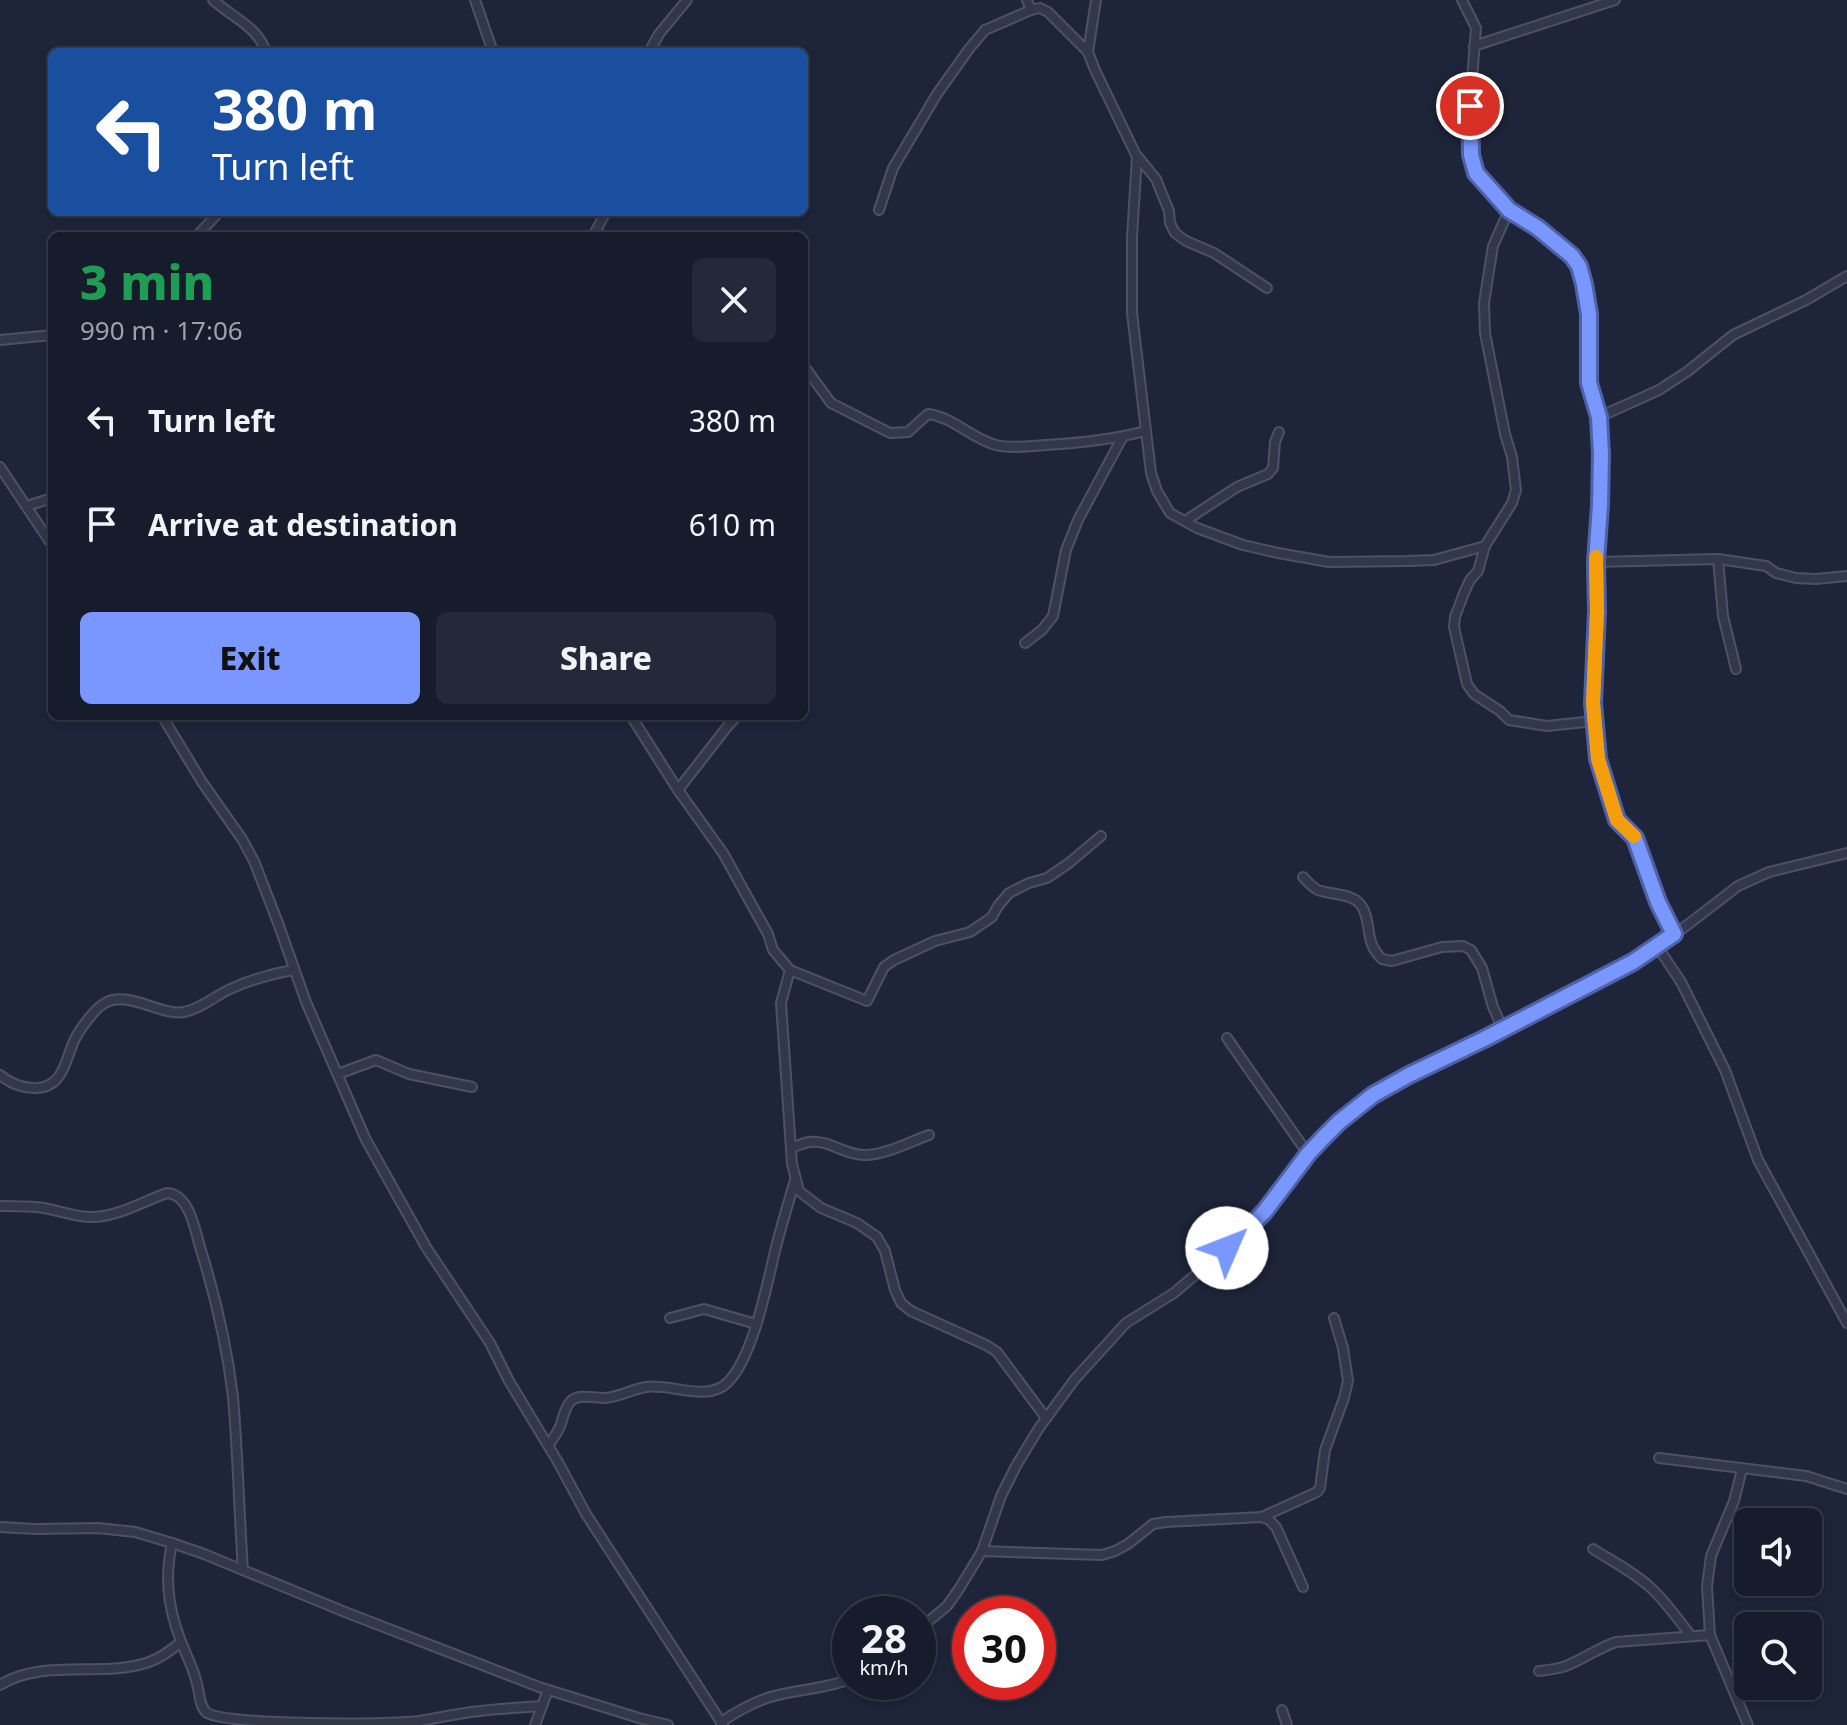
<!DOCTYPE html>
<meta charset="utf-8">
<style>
:root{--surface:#161c2c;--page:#232938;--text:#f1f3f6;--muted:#9ea1a9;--line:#353a48;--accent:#7997ff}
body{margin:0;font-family:"Noto Sans",sans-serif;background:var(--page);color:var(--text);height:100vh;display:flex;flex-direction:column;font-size:30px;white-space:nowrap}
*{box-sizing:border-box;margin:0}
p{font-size:26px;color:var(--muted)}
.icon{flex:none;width:44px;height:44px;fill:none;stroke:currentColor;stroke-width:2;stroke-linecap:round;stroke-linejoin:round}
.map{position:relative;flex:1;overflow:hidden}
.sheet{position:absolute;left:48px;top:232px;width:760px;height:488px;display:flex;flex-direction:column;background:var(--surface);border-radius:12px;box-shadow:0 4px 12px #0003,0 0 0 2px var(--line)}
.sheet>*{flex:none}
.banner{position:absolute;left:48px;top:48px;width:760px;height:168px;border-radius:12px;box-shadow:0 4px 12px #0003,0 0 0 2px var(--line);background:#1a4fa0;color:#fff;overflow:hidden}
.tools{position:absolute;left:1734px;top:1508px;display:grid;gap:16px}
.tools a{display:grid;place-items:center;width:88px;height:88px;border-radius:12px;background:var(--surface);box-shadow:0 4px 12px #0003,0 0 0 2px var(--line);font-size:40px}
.speed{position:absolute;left:832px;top:1596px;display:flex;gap:16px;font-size:40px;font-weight:700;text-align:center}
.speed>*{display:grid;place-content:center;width:104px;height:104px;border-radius:50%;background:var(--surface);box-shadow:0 4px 12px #0003,0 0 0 2px var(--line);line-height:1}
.speed small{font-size:20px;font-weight:400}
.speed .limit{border:12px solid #d22;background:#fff;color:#111}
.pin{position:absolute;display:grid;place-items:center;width:68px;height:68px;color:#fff;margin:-34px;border:4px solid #fff;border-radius:50%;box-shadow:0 2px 8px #0007}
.me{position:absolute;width:88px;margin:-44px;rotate:46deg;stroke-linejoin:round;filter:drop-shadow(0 0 6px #0008)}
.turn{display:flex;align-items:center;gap:28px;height:168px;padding:0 32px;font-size:36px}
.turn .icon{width:104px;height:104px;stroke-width:2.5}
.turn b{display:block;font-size:56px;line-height:68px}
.round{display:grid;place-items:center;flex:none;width:84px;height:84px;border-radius:12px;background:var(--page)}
.head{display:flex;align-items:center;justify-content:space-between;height:136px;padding:0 32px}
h1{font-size:48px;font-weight:800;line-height:60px;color:#1e9e55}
.cta{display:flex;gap:16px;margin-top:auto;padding:16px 32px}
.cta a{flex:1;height:92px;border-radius:12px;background:var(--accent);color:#111;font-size:32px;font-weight:800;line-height:92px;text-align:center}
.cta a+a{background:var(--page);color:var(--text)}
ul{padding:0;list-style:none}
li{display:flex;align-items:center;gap:24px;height:104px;padding:0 32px}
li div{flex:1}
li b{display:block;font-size:30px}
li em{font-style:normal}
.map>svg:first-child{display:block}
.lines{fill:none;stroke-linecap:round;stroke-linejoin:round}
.street-casing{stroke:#4c5265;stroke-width:12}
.street{stroke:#32384a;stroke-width:8}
.route-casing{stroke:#4f62a6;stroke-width:20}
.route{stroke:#7997ff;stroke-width:14}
.slow{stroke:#f59e0b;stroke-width:14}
</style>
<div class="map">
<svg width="1847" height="1725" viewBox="0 0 1847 1725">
<rect width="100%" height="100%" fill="#1e253a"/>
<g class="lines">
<g class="street-casing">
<g id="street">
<path d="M 213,0 C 232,17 258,27 266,52"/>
<path d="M 475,0 L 493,52"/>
<path d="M 1027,0 L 1031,10 L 1040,8 L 1048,12 L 1088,52 L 1095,70 L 1137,157 L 1132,237 L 1132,313 L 1151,473 L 1157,491 L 1170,513 L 1197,528 L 1243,545 L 1278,553 L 1329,562 L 1408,561 L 1434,560 L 1485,546"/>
<path d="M 1462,0 L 1476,28 L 1470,106 L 1471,155 L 1476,173 L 1509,210 L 1538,228 L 1572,256 L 1579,266 L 1584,284 L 1589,314 L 1589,383 L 1599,417 L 1601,454 L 1596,562 L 1597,611 L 1593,703 L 1598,759 L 1617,820 L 1635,838 L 1658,902 L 1674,934"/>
<path d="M 1474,46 L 1615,0"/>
<path d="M 649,52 L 659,34 L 687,0"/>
<path d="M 1088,52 L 1096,0"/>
<path d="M 1138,157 L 1156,179 L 1169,211 L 1170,223 L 1175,233 L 1186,241 L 1214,253 L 1267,288"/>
<path d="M 879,210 L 893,168 L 937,94 L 969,49 L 985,30 L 1031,10"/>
<path d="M 1509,210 L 1493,246 L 1484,303 L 1485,333 L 1505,434 L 1512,457 L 1516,490 L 1512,503 L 1485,546 L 1478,571 L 1470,580 L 1464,593 L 1455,617 L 1454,627 L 1467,684 L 1474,694 L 1500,711 L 1509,720 L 1547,726 L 1594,721"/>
<path d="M 197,236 L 219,212"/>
<path d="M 593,236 L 606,212"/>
<path d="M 0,340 L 52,335"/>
<path d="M 804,366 L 831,403 L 890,433 L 908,432 L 928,414 C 953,417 972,439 996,445 C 1012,449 1030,446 1046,445 C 1080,443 1112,440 1145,431"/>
<path d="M 1599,417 L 1659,390 L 1688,371 L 1733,335 L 1806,300 L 1847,276"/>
<path d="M 0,467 L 52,545"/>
<path d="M 27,506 L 52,498"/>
<path d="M 1185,521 L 1237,487 L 1268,474 L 1273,468 L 1275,442 L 1279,432"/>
<path d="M 1718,559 L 1723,616 L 1736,669"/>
<path d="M 1596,562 L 1718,559 L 1766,566 L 1776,573 L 1796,578 L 1816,579 L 1847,576"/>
<path d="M 1025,643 L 1042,630 L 1053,616 L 1066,550 L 1078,520 L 1122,438"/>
<path d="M 162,716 L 202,782 L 242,839 L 254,861 L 278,923 L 306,1002 L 366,1140 L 379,1163 L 426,1247 L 490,1343 L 509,1381 L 558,1462 L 586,1514 L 723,1725"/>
<path d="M 631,716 L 678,790 L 723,853 L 768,934 L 773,950 L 790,970 L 781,1003 L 792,1164 L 799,1191 L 821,1208 L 857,1223 L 877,1237 L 885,1251 L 895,1290 L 901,1303 L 911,1311 L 986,1345 L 997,1352 L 1046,1418"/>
<path d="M 678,790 L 727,727 L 737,716"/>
<path d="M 1303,877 C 1308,882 1312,887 1318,890 C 1331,895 1352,893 1361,905 C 1373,923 1363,941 1382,959 L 1392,961 L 1442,947 L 1463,946 L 1471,950 L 1482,968 L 1493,1007 L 1503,1029"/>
<path d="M 1657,946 L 1681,982 L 1725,1070 L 1758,1160 L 1847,1323"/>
<path d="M 790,970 L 867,1001 L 884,967 L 894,960 L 935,941 L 970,932 L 992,917 L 998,906 L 1009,893 L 1029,883 L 1047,878 L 1069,863 L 1101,836"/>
<path d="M 1227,1038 L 1308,1154"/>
<path d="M 338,1074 L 376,1060 L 409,1074 L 472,1087"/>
<path d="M 0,1075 C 10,1083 21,1088 34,1088 C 63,1089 65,1061 74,1041 C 79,1030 95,1008 105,1003 C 129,990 160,1016 184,1012 C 200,1009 214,997 228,990 C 249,980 271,974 293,970"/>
<path d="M 791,1148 C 797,1146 803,1143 809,1142 C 828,1139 844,1155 864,1155 C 886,1155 909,1142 929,1135"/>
<path d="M 0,1206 C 15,1206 30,1206 44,1208 C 61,1211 78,1218 94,1217 C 119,1216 144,1201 167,1193 C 189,1194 195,1229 200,1247 C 215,1295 227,1346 233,1397 C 238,1454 239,1512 243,1570"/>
<path d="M 670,1318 L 704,1309 L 756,1324"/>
<path d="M 549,1445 C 553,1438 558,1432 561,1424 C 563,1417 565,1408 570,1402 C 578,1393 594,1398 605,1398 C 620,1397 632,1389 646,1387 C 671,1383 708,1403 728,1382 C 753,1357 767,1285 775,1251 C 781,1227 788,1204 795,1180"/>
<path d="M 1659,1458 L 1806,1476 L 1847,1489"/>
<path d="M 1742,1469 L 1734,1501 L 1711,1556 L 1707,1586 L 1710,1635 L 1748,1725"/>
<path d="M 1262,1517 L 1317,1492 L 1320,1488 L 1325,1450 L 1344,1398 L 1348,1381 L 1343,1348 L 1334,1318"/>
<path d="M 0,1527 L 35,1529 L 98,1528 L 135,1532 L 172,1543 L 204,1554 L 345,1612 L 539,1687 L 639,1718 L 668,1725"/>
<path d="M 172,1543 C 163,1584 170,1618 187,1656 C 191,1665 195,1675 197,1684 C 200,1694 199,1706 207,1713 C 229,1725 385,1725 419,1721 C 439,1718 459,1713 480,1711 C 500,1708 520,1708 541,1706"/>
<path d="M 1593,1549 C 1612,1561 1634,1572 1651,1588 C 1666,1602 1679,1620 1691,1636"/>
<path d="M 982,1551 L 1102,1555 L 1115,1551 L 1128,1544 L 1153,1524 L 1166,1522 L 1262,1517 L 1269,1520 L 1276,1527 L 1303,1587"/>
<path d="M 918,1630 L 947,1606 L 959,1589 L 982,1551 L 1001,1496 L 1016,1466 L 1039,1428 L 1075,1379 L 1126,1323 L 1174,1293 L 1240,1237 L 1265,1211 L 1308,1154 L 1339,1122 L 1373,1095 L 1409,1075 L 1503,1029 L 1633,962 L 1686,926 L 1738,886 L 1769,872 L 1847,853"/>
<path d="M 1539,1671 C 1548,1670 1558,1669 1566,1666 C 1584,1659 1598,1648 1616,1642 L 1710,1635"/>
<path d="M 0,1685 C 43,1658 103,1678 149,1662 C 161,1658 171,1650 181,1642"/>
<path d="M 1282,1710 L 1287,1725"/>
<path d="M 721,1722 C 736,1712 750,1704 767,1698 C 794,1689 823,1690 850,1679"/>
<path d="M 535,1725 L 548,1690"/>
</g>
</g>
<use href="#street" class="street"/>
</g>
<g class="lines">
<g class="route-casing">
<path id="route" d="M 1227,1248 L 1240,1237 L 1265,1211 L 1308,1154 L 1323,1138 L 1339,1122 L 1373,1095 L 1409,1075 L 1484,1039 L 1633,962 L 1674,934 L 1658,902 L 1635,838 L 1617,820 L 1598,759 L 1593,703 L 1597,611 L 1596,562 L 1600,505 L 1601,454 L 1599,417 L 1589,383 L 1589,314 L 1584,284 L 1579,266 L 1572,256 L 1538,228 L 1509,210 L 1476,173 L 1471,155 L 1470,106"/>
</g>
<use href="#route" class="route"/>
<path class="slow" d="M 1596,557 L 1597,611 L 1593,703 L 1598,759 L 1617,820 L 1634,836"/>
</g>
</svg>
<div class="tools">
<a><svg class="icon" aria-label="sound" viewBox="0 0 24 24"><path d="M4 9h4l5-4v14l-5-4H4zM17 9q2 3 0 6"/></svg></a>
<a><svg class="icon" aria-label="search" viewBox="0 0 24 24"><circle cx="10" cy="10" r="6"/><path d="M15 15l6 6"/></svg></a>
</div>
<div class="speed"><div>28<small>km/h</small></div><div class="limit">30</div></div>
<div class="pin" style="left:1470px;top:106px;background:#d93025"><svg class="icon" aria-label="arrive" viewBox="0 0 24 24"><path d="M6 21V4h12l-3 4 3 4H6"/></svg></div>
<svg class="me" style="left:1227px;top:1248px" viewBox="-20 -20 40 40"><circle r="19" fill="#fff"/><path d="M0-13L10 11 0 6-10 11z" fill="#7997ff"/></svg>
<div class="banner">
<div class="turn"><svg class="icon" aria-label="left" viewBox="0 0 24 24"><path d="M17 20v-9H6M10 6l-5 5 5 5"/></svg><div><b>380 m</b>Turn left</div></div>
</div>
<section class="sheet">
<div class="head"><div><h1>3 min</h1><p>990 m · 17:06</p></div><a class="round"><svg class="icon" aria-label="close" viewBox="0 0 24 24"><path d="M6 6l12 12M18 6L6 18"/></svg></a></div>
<ul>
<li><svg class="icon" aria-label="left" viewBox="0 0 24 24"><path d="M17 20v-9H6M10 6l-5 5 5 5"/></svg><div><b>Turn left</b></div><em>380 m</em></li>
<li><svg class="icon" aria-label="arrive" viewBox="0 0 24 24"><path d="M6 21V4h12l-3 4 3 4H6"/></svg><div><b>Arrive at destination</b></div><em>610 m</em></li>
</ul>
<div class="cta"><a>Exit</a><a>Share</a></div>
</section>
</div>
